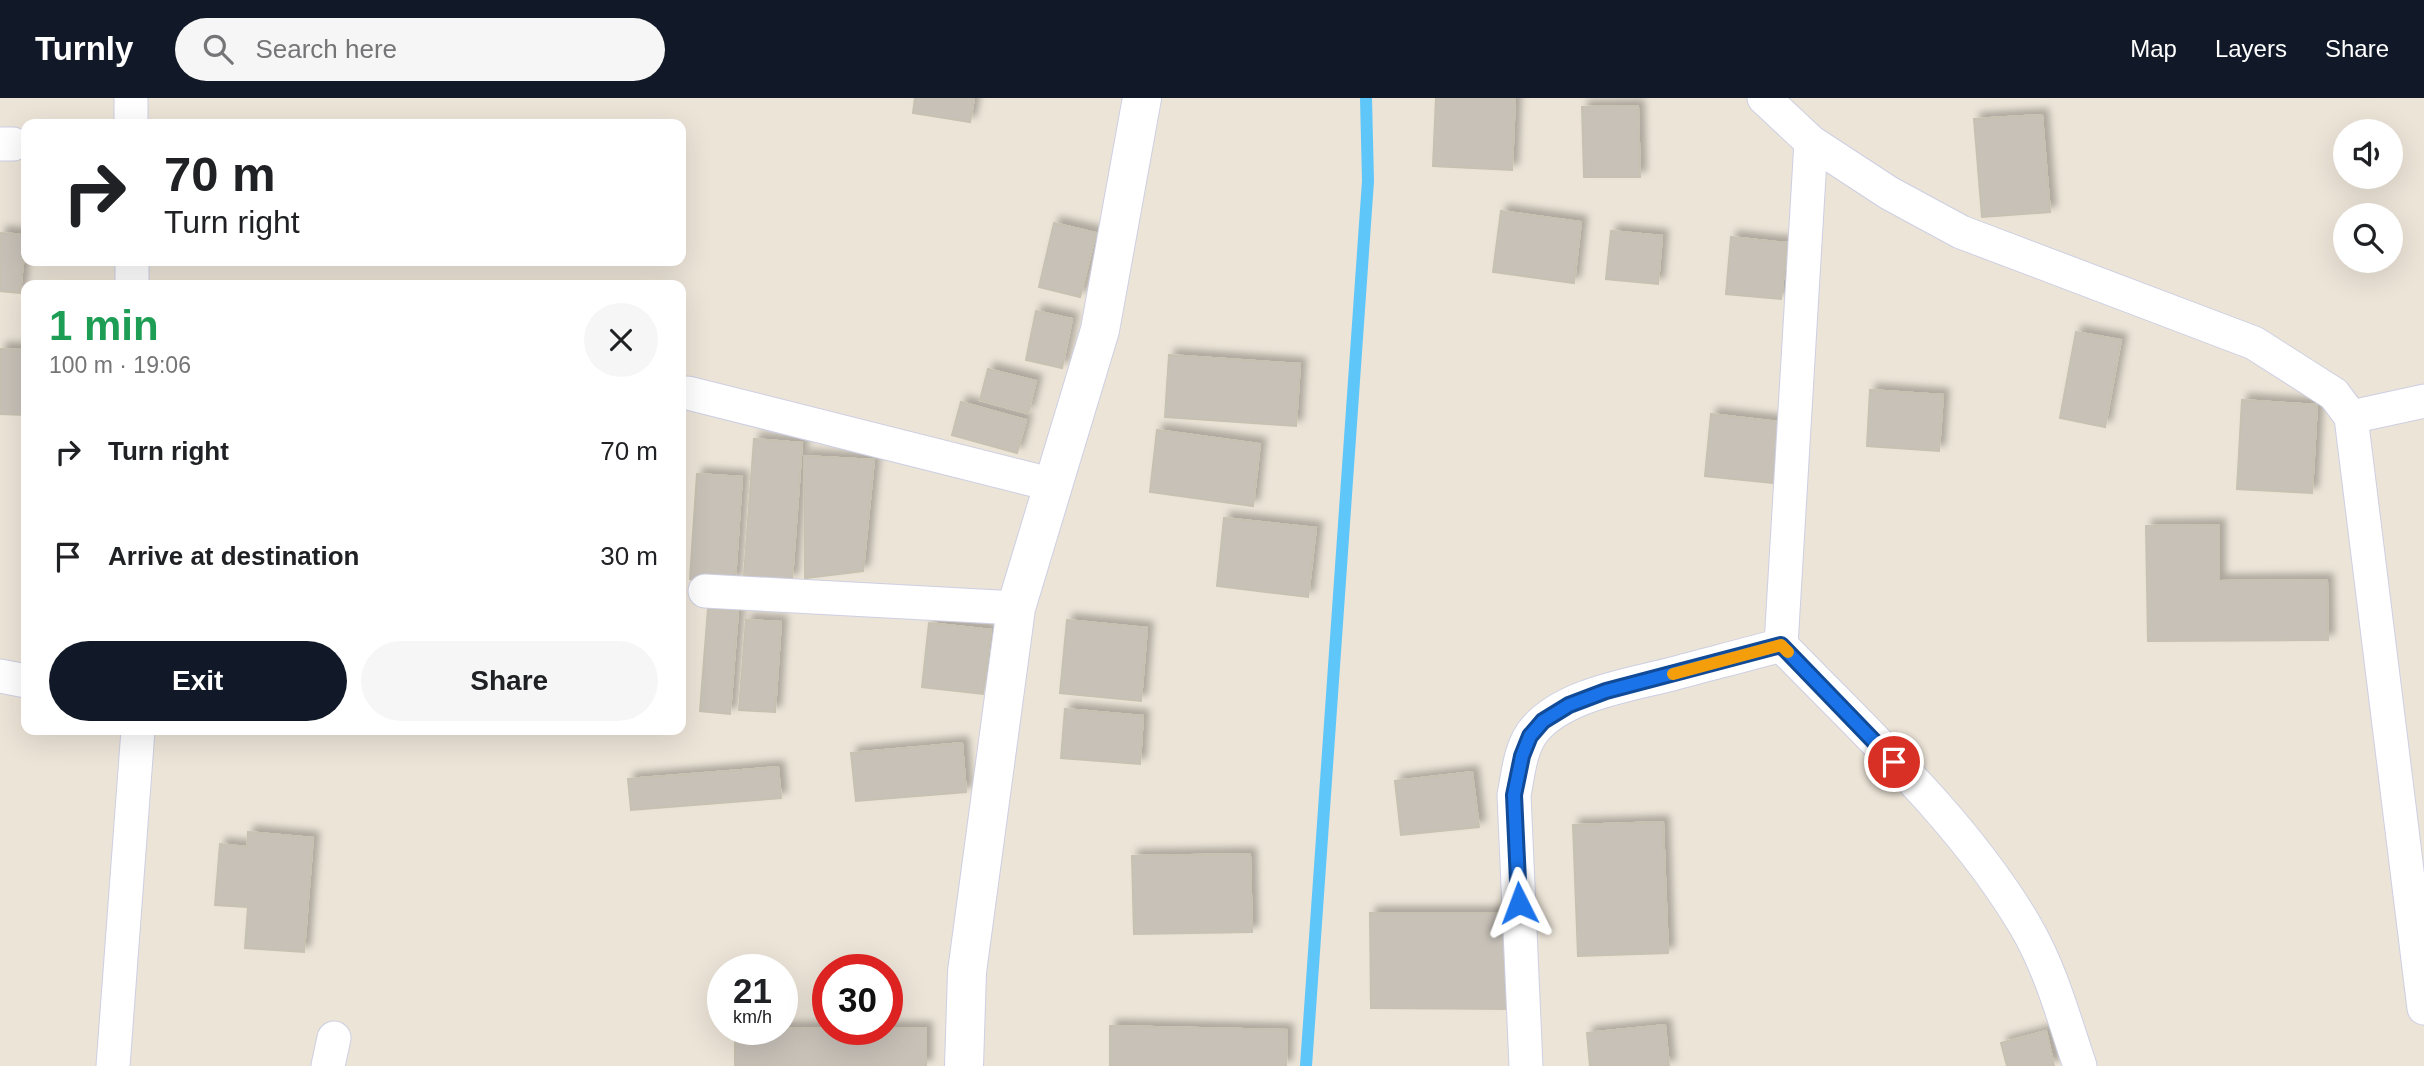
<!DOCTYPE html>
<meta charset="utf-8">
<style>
:root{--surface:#fff;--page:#f6f6f6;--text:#202124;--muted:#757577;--accent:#111827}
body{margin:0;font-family:Helvetica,sans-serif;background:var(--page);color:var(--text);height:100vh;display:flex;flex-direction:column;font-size:26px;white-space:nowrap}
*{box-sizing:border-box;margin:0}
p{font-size:23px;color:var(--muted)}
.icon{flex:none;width:38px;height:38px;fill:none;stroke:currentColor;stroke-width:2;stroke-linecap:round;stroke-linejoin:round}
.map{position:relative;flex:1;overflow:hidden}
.panel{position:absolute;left:21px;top:182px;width:665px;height:455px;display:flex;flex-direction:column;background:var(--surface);border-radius:14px;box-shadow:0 7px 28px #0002}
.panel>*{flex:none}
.banner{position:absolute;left:21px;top:21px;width:665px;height:147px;border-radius:14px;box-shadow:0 7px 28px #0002;background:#fff;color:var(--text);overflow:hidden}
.controls{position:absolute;left:2333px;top:21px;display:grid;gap:14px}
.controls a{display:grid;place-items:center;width:70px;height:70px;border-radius:50%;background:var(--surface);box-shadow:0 7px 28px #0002;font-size:35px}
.speed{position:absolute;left:707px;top:856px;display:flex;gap:14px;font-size:35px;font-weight:700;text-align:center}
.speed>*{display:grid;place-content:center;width:91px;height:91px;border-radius:50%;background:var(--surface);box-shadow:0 7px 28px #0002;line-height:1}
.speed small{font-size:18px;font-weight:400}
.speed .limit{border:10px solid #d22;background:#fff;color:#111}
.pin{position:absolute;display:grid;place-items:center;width:60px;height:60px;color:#fff;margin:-30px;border:4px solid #fff;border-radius:50%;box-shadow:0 2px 7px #0007}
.me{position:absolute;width:77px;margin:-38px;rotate:357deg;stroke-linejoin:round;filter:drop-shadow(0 0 5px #0008)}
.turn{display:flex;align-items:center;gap:24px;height:147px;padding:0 28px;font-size:32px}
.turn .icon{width:91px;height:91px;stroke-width:2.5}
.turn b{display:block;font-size:49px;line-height:60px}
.round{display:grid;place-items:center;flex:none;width:74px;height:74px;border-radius:37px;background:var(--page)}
.summary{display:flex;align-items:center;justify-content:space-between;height:119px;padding:0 28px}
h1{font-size:42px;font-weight:600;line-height:52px;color:#1e9e55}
.cta{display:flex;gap:14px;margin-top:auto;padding:14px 28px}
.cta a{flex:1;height:80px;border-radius:42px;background:var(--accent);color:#fff;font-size:28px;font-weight:600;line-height:80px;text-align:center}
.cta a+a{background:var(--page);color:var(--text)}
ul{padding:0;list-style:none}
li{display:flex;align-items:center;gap:21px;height:105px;padding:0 28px}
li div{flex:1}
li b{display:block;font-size:26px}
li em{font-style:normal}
header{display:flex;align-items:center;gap:42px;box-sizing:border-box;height:98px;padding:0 35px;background:var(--accent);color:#fff}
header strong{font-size:33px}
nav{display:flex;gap:38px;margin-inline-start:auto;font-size:24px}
.search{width:490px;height:63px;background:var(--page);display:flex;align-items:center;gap:18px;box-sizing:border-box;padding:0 24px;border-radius:38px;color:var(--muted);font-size:26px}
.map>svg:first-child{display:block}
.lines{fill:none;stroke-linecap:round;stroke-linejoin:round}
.stream{stroke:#5fc6f9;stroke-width:12}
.building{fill:#c7c1b8;stroke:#c7c1b1;stroke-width:2;filter:url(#shadow)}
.street-casing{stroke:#cdcfe3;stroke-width:35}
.secondary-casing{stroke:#cdcfe3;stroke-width:40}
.street{stroke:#fff;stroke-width:33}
.secondary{stroke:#fff;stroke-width:38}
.route-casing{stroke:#114b97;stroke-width:18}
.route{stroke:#1a73e8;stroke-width:12}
.slow{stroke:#f59e0b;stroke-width:12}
</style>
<header>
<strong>Turnly</strong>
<div class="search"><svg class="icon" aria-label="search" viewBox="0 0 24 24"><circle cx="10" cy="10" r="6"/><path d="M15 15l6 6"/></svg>Search here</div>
<nav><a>Map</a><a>Layers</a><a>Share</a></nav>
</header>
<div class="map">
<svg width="2424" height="968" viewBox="0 0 2424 968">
<defs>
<filter id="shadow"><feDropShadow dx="6" dy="-6" stdDeviation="3.5" flood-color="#0004"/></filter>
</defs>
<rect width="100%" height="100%" fill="#ece4d7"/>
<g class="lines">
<path class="stream" d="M 1306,968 L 1368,83 L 1366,0"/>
</g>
<g class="building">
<path d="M 915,0 L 974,0 L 970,24 L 913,15 Z"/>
<path d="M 1436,0 L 1515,0 L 1512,72 L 1433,68 Z"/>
<path d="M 1638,8 L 1640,79 L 1584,79 L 1582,9 Z"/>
<path d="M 2042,17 L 2050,114 L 1982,119 L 1974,21 Z"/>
<path d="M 1501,113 L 1581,124 L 1574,185 L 1493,174 Z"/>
<path d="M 1054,125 L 1096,135 L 1080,199 L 1039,189 Z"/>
<path d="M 1611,133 L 1662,138 L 1658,186 L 1606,181 Z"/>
<path d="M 0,135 L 26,137 L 20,195 L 0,193 Z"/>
<path d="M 1731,139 L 1787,145 L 1781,201 L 1726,196 Z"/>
<path d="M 1036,213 L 1072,221 L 1062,270 L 1026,262 Z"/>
<path d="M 2076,234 L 2121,242 L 2105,329 L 2060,320 Z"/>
<path d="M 0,251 L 26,252 L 26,317 L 0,316 Z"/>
<path d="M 1169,257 L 1300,266 L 1296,328 L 1165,319 Z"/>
<path d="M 988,271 L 1036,283 L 1028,315 L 980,302 Z"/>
<path d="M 1870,292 L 1943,297 L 1939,353 L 1867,348 Z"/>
<path d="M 2242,302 L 2317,307 L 2312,395 L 2237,391 Z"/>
<path d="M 961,304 L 1026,322 L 1017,355 L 952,337 Z"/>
<path d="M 1711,316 L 1788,325 L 1782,386 L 1705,378 Z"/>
<path d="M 1157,332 L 1260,346 L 1253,408 L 1150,394 Z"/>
<path d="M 754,341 L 802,345 L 792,482 L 744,478 Z"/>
<path d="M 804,358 L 874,362 L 863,473 L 805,480 Z"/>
<path d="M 697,376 L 742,379 L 735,484 L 690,481 Z"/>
<path d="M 1224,420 L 1316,430 L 1308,499 L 1217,488 Z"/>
<path d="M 2219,427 L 2219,483 L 2327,482 L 2328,542 L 2148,543 L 2146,428 Z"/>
<path d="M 708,511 L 738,513 L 730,616 L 700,613 Z"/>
<path d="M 746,522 L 781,524 L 775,614 L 739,612 Z"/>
<path d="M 1067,522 L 1147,530 L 1141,603 L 1060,595 Z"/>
<path d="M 929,525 L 991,532 L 983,596 L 922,589 Z"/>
<path d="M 1065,611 L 1143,618 L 1140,666 L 1061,660 Z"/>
<path d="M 962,645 L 966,694 L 856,703 L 851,655 Z"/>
<path d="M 778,669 L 781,700 L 631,712 L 628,681 Z"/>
<path d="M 1472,674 L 1479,729 L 1401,737 L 1395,683 Z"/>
<path d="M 1663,724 L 1668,855 L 1578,858 L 1573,727 Z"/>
<path d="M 248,734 L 313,740 L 304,854 L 245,850 L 248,809 L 215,807 L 220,746 L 247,749 Z"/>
<path d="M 1250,756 L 1252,834 L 1134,836 L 1132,758 Z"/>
<path d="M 1370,815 L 1512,815 L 1512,911 L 1371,910 Z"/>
<path d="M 1665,927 L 1669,968 L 1590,968 L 1587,935 Z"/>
<path d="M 1110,928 L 1287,932 L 1286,968 L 1110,968 Z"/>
<path d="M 828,930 L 926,930 L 926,968 L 735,968 L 735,931 Z"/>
<path d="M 2046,933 L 2054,968 L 2007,968 L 2001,945 Z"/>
</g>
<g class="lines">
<g class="street-casing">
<g id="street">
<path d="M 131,0 L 131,26"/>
<path d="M 1764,0 L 1811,44 L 1889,95 L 1961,134 L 2254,245 L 2334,296 L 2351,319 L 2424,910"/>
<path d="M 1811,44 L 1781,547 C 1866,635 1964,723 2026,829 C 2051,872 2064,921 2080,968"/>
<path d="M 0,46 L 13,46"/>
<path d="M 132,163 L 132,187"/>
<path d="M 688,295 L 1054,387"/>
<path d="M 2351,319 L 2424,303"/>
<path d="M 705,493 L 1016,510"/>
<path d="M 0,578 L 26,583"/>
<path d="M 113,968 L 138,632"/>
<path d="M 328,968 L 334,940"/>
<path d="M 1526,968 L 1514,697 C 1518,677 1520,652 1532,635 C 1560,597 1629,587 1672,576 C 1709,566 1745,557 1781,547"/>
</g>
</g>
<g class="secondary-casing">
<path id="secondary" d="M 964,968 L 967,874 L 1016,510 L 1100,232 L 1142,0"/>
</g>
<use href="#street" class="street"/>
<use href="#secondary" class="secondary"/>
</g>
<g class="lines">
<g class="route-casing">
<path id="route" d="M 1519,805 L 1514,697 L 1522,658 L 1530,638 L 1543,623 L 1569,607 L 1606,593 L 1781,547 L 1894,664"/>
</g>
<use href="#route" class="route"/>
<path class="slow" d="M 1673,576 L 1781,547 L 1788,554"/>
</g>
</svg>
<div class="controls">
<a><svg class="icon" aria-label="sound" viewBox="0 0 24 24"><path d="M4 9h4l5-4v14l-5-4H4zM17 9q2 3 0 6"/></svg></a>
<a><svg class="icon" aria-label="search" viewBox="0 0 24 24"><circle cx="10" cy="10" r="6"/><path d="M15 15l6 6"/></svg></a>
</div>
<div class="speed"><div>21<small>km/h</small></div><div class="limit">30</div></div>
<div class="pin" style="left:1894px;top:664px;background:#d93025"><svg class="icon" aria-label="arrive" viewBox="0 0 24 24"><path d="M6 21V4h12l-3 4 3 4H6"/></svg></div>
<svg class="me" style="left:1519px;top:805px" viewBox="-20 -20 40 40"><path d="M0-17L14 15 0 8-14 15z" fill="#1a73e8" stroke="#fff" stroke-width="4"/></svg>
<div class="banner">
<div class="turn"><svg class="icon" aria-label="right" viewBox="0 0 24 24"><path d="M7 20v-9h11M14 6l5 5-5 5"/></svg><div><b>70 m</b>Turn right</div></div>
</div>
<section class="panel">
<div class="summary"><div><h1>1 min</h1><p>100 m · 19:06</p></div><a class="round"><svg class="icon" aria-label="close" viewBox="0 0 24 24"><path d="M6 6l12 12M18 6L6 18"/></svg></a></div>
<ul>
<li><svg class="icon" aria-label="right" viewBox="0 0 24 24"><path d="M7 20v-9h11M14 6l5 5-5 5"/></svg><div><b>Turn right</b></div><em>70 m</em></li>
<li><svg class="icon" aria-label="arrive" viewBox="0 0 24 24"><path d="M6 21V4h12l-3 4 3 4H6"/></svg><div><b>Arrive at destination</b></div><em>30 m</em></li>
</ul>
<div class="cta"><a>Exit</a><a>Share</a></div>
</section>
</div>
